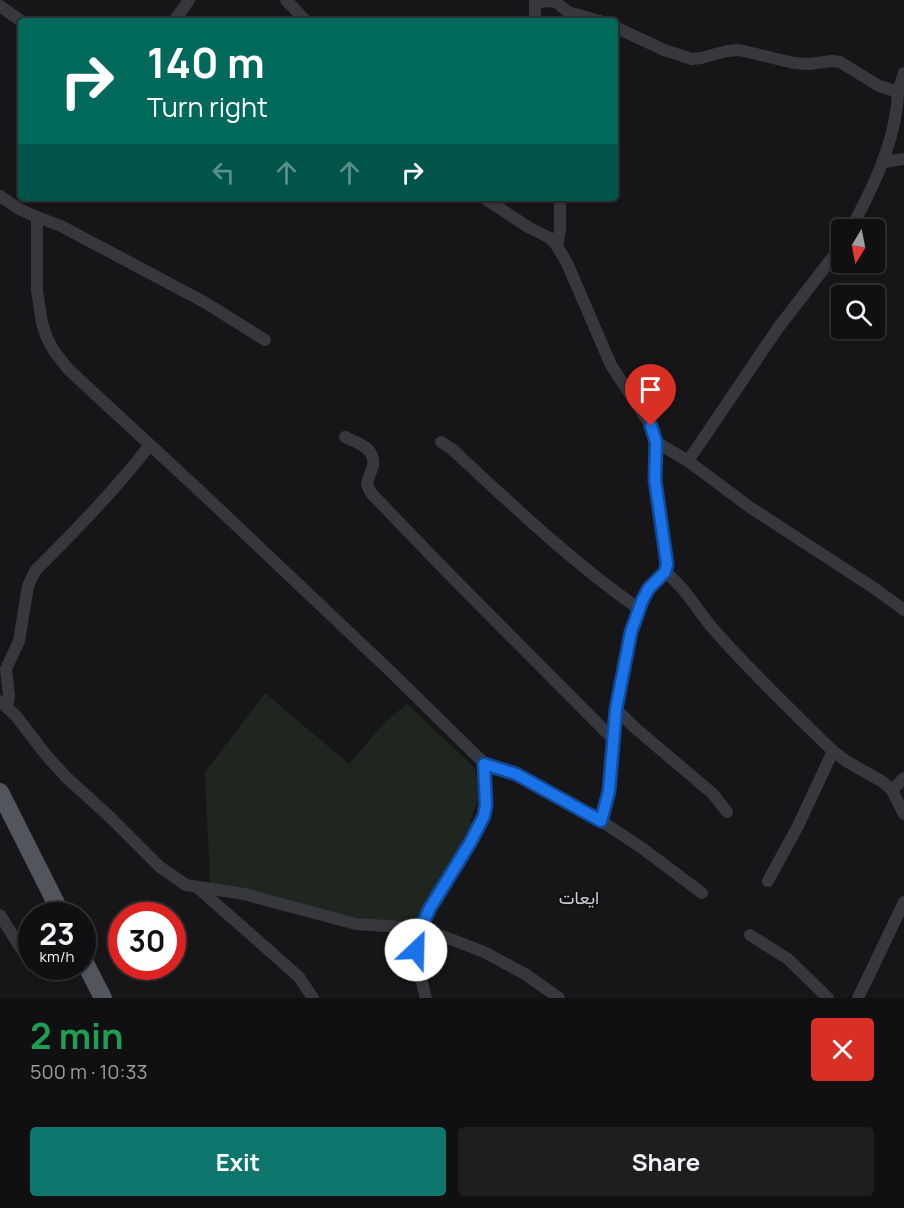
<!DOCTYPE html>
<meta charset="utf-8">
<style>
:root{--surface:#101012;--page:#1e1e20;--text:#f1f3f6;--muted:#9c9d9f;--line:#303032;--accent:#0f766e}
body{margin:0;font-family:Manrope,Vazirmatn,sans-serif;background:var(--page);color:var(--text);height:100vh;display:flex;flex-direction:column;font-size:22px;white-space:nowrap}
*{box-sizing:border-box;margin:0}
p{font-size:20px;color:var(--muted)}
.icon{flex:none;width:33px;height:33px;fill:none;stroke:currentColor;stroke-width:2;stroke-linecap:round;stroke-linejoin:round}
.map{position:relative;height:998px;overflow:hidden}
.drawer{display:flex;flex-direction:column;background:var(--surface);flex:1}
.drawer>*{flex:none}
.banner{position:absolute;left:18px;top:18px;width:600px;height:183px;border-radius:6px;box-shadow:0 2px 4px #0004,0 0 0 2px var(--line);background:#00695c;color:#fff;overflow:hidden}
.needle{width:39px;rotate:190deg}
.controls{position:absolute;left:831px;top:219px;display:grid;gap:12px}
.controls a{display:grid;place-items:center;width:54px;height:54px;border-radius:6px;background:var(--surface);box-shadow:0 2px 4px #0004,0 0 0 2px var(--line);font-size:30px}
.speed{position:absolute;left:18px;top:902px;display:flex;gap:12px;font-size:30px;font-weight:700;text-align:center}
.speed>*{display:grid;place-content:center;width:78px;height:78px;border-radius:50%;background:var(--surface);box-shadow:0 2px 4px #0004,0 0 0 2px var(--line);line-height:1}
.speed small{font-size:15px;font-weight:400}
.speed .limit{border:9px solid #d22;background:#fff;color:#111}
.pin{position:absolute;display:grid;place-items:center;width:51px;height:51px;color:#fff;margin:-62px -26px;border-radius:50% 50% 50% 0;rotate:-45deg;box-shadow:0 0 6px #0007}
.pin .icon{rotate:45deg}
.me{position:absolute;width:66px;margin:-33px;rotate:24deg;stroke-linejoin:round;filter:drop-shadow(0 0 4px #0008)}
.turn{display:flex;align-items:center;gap:21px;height:126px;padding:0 30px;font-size:27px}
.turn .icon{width:78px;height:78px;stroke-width:2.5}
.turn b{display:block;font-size:42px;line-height:51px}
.lanes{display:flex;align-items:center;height:57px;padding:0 30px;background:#0003;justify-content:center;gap:30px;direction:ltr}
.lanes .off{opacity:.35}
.round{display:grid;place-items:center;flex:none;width:63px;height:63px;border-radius:6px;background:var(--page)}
.head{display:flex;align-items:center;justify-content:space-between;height:102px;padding:0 30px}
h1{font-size:36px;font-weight:700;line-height:45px;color:#1e9e55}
.primary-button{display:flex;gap:12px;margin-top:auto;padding:12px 30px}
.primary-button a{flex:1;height:69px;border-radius:6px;background:var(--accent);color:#fff;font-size:24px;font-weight:700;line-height:69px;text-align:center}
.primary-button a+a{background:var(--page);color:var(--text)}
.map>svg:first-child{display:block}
.green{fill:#1e261f}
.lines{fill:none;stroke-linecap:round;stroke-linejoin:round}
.street{stroke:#37383d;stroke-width:12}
.primary{stroke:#53555c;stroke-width:18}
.route-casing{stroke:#114b97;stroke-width:15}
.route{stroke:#1a73e8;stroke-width:10}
.labels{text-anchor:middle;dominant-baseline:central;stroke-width:4.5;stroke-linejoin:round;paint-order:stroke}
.quarter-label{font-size:18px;fill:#c9ccd4;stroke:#111113}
</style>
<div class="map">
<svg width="904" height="998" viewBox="0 0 904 998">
<rect width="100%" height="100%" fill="#161618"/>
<path class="green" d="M 265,693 L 349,764 L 386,721 L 407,704 L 475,768 L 480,794 L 470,821 L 477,824 L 418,921 L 380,926 L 210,883 L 205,772 Z"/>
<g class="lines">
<g class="street">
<path d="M 286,0 L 306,21"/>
<path d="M 535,4 L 546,1 L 556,2 L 568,12 L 600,21"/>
<path d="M 0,6 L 21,21"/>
<path d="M 174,21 L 189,0"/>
<path d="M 535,21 L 535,0"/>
<path d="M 615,27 L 664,50 L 692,59 L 701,58 L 727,51 L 739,50 L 794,63 L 809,64 L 832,61 L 840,62 L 879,86 L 898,92 L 904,73"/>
<path d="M 883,162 L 904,159"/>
<path d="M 0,196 L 19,209 L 37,217 L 37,290 L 42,323 L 47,338 L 54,351 L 68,369 L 202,493 L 388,669 L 484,763 L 486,805 L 484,816 L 470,843 L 430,908 L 423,923"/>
<path d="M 484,198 L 528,227 L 550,238 L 557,246 L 567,263 L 611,365 L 651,426 L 656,442 L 656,493 L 667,564 L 665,572 L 649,588 L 642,601 L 631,631 L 616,709 L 609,791 L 606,808 L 601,821 L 516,774 L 484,763"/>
<path d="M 37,217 L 61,226 L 206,303 L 265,340"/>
<path d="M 850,230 C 873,188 896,141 898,92"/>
<path d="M 557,246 L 560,230 L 560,198"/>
<path d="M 345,437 C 358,443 376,448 373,466 C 371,472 368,478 367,485 L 371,493 L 450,575 L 613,739"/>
<path d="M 441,442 L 452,449 C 512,505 571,561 639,609"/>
<path d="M 656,442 L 688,461 L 751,508 L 874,588 L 904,610"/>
<path d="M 688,461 L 778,328 L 842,245"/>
<path d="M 665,572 C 686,588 698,612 716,632 C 752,673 793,712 833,751 L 846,761 L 883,782 L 892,790 L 904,814"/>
<path d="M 0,701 L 16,716 L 46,755 L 67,778 L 110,817 L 160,867 L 186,885 L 244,894 L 356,924 L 414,928"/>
<path d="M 7,707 L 9,696 L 6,669 L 19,641 L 28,586 L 35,571 C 77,529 114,491 150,445"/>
<path d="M 616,709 L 634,727 L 713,794 L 727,812"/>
<path d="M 892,790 L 904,778"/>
<path d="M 601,821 L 642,848 L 702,893"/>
<path d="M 768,881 L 798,826 L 833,751"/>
<path d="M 198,888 L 299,977 L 313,998"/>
<path d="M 0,915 L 22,950 L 32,958"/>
<path d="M 427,930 L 484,952 L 525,974 L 559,998"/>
<path d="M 418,935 C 415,957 420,976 426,998"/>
<path d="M 750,935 L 788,959 L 828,998"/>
<path d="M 53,966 L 88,967"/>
<path d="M 858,998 L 904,902"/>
</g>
<g class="primary">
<path d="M 0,792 L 62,915"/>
<path d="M 82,957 L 103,998"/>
</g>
</g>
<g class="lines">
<g class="route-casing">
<path id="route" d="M 416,950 L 418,935 L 424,934 L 427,930 L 423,923 L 430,908 L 470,843 L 484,816 L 486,805 L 484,764 L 516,774 L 601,821 L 609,791 L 616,709 L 631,632 L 642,601 L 649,588 L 665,572 L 667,564 L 655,480 L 656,442 L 651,426"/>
</g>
<use href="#route" class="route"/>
</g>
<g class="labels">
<g class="quarter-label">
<text x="579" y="897">ايعات</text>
</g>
</g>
</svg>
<div class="controls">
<a><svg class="needle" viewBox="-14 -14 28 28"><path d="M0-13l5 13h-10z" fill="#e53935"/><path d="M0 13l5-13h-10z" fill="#9c9d9f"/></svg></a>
<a><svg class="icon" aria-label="search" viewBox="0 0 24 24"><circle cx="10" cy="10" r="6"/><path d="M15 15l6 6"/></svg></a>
</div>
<div class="speed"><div>23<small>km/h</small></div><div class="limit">30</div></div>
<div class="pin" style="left:651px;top:426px;background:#d93025"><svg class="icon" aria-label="arrive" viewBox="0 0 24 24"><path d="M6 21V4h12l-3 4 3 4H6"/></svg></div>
<svg class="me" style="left:416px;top:950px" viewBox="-20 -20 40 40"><circle r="19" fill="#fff"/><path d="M0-13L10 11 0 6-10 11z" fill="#1a73e8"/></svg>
<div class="banner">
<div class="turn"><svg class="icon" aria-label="right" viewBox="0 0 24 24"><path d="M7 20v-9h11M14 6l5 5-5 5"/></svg><div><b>140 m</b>Turn right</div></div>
<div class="lanes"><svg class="icon off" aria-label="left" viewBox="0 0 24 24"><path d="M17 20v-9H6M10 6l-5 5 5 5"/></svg><svg class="icon off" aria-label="ahead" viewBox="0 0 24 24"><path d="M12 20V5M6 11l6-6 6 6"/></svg><svg class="icon off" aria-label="ahead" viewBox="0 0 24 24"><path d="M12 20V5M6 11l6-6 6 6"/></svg><svg class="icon" aria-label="right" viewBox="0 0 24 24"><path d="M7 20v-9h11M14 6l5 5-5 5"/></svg></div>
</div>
</div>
<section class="drawer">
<div class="head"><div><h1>2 min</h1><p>500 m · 10:33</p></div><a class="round" style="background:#d93025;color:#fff"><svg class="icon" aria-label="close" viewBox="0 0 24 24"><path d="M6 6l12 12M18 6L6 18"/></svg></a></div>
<div class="primary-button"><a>Exit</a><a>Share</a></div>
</section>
